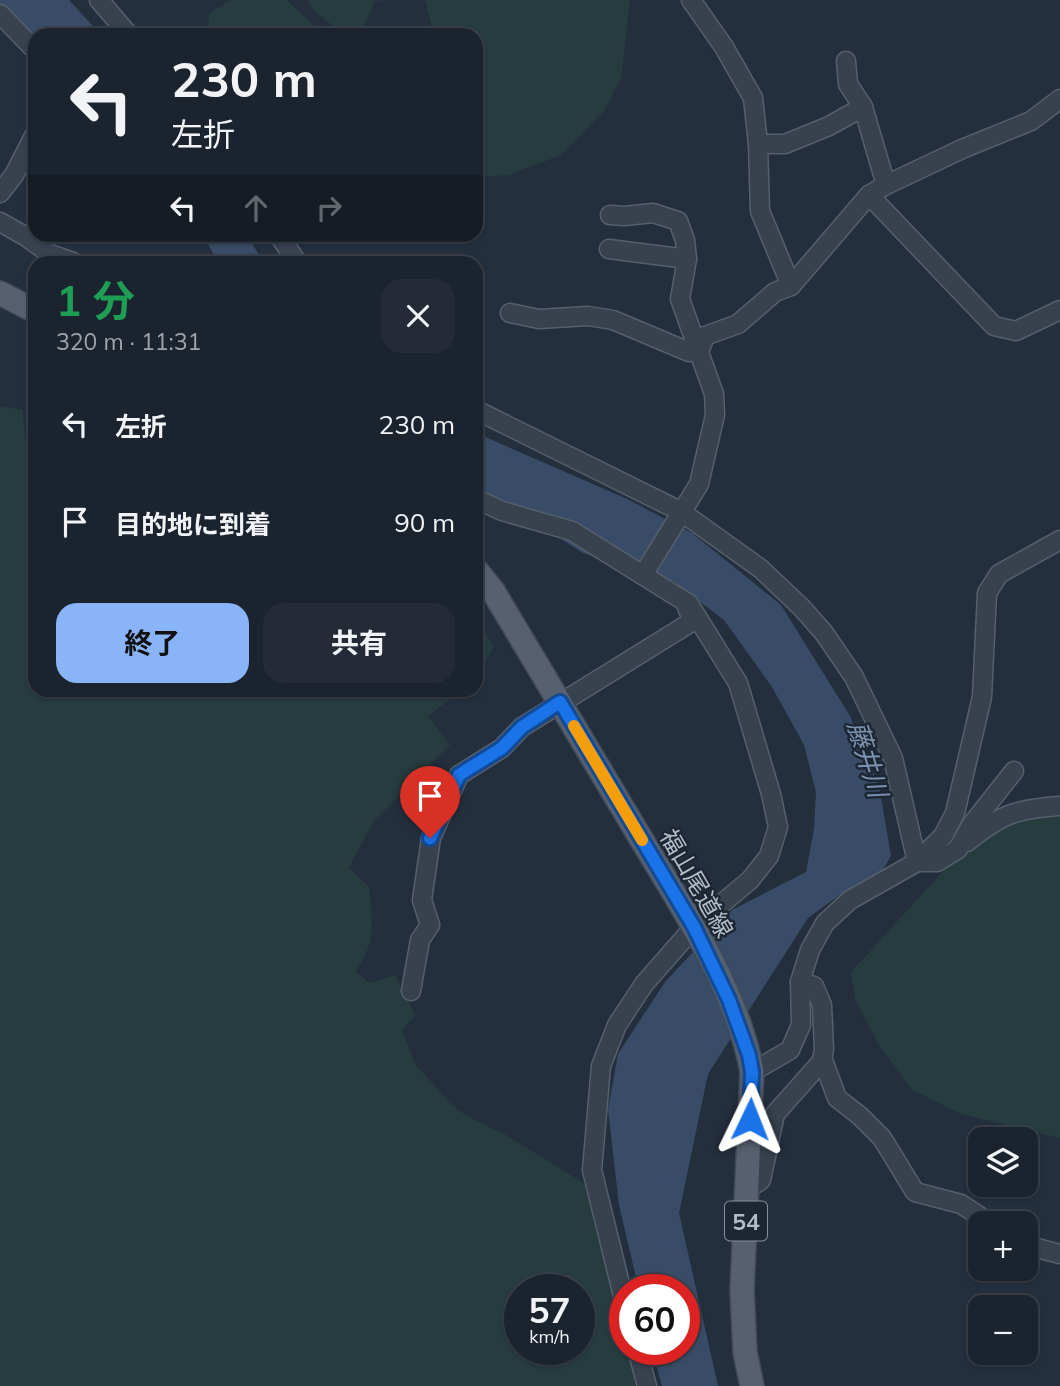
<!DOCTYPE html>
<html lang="ja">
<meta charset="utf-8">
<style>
:root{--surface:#1b232e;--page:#242b36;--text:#f1f3f6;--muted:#a0a4aa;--line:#39404a;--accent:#8ab4f8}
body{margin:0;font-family:Mulish,"Noto Sans JP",sans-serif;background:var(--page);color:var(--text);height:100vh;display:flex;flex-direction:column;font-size:26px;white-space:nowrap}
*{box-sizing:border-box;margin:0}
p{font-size:23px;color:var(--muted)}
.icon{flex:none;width:38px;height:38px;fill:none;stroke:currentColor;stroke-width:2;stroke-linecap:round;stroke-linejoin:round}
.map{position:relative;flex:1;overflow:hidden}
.details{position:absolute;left:28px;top:256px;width:455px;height:441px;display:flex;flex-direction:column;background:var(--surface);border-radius:21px;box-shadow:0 2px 5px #0004,0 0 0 2px var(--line)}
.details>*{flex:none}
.top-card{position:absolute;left:28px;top:28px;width:455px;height:214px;border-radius:21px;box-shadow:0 2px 5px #0004,0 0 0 2px var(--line);background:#1b232e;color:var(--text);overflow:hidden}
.fabs{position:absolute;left:968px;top:1127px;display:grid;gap:14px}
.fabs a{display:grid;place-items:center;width:70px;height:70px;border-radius:14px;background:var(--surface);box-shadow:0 2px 5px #0004,0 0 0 2px var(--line);font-size:35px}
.speed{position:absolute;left:504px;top:1274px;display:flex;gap:14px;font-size:35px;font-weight:700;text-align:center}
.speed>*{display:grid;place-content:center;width:91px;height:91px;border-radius:50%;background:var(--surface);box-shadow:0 2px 5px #0004,0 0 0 2px var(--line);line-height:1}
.speed small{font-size:18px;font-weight:400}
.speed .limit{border:10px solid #d22;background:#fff;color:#111}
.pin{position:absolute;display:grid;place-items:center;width:60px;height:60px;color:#fff;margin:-72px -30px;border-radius:50% 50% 50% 0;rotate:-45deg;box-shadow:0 0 7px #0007}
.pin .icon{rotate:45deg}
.me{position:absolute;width:77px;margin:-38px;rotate:2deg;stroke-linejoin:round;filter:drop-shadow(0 0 5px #0008)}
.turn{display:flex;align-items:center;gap:24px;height:147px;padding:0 28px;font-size:32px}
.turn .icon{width:91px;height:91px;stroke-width:2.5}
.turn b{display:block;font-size:49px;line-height:60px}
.lanes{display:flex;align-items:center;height:66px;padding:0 28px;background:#0003;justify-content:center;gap:35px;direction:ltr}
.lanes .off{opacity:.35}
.round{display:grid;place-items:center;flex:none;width:74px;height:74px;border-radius:21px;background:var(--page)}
.head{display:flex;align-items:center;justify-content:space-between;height:119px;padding:0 28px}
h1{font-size:42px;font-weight:700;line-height:52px;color:#1e9e55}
.action{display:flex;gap:14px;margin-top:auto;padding:14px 28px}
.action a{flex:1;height:80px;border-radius:21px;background:var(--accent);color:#111;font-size:28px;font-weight:700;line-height:80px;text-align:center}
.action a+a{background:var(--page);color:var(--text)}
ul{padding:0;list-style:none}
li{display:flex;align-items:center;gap:21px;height:98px;padding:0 28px}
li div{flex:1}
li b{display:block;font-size:26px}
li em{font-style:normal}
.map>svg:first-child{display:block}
.green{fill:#263c3f;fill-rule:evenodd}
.water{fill:#394c67}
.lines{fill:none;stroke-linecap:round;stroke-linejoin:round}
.minor-casing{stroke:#565f6c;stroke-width:21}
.major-casing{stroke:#414a57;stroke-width:26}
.minor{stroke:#38414e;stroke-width:18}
.major{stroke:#56606e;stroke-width:23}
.route-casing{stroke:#114b97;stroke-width:18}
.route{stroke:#1a73e8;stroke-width:12}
.slow{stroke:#f59e0b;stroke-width:12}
.labels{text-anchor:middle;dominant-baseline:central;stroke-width:5;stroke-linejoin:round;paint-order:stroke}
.shield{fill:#1d2633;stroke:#878f9c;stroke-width:2}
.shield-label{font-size:23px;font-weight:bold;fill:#b4bcc9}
.street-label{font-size:24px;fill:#b4bcc9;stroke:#1d2633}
.water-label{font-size:26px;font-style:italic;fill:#7c92b1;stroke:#1d2633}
</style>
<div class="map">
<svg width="1060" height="1386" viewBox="0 0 1060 1386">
<rect width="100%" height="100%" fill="#242f3e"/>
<g class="green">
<path d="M 230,0 L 287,0 L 323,35 L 209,35 L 209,14 Z"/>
<path d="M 308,0 L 389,0 L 374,1 L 361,35 L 345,35 L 315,12 Z"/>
<path d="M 425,0 L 630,0 L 621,78 L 604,111 L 561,155 L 509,175 L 476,177 L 476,35 L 434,35 Z"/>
<path d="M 0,406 L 22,410 L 31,484 L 35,487 L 35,690 L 463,690 L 428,716 L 450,745 L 373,822 L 349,868 L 369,887 C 372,922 377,943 355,972 L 370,983 L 395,975 L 415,1015 L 402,1031 L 416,1065 L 450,1103 L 468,1117 L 506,1135 L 598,1192 L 625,1311 L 625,1349 L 634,1349 L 647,1386 L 0,1386 ZM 520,1290 L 579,1290 L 579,1349 L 520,1349 Z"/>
<path d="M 476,617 L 494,647 L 476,676 Z"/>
<path d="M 1060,796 L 1060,1138 L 961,1114 L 913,1090 L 880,1047 L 855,999 L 851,972 L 978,833 Z"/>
</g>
<g class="water">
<path d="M 0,0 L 69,0 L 101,35 L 35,35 L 35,42 L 0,10 Z"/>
<path d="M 203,235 L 247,235 L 263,262 L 218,262 Z"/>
<path d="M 476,433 L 627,499 L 692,533 L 781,605 L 850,716 L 879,786 L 891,856 L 880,875 L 841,894 L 808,918 L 708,1074 L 679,1213 L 718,1386 L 662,1386 L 652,1349 L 684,1349 L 684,1290 L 639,1290 L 619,1205 L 608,1109 L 618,1054 L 665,982 L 732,910 L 806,872 L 814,829 L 816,792 L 804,745 L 772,687 L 724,620 L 674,582 L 583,553 L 493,496 L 476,489 Z"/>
</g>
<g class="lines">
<g class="minor-casing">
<g id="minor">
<path d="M 99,0 L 129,35"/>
<path d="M 691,0 L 724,47 L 753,98 L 758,144 L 760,211 L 791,286"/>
<path d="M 0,14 L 35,50"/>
<path d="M 846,61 L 848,84 L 863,107 L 886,185"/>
<path d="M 758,144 L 785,144 L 829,126 L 863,107"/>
<path d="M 0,193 L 14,175 L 35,134"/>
<path d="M 869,195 L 994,326 L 1016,331 L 1060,310"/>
<path d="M 610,215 L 624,216 L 653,213 L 678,221 L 685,240 L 687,259 L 680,299 L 714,394 L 715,415 L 699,484 L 643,575"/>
<path d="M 0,222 L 25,236 L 50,254 L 73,262"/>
<path d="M 278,234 L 297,262"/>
<path d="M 609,249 L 687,259"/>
<path d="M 510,313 L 539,319 L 588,316 L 613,320 L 689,352 L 699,352"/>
<path d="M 699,352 L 705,336 L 738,324 L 775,292 L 791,286 L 869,195 L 886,185 L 962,149 L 1031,121 L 1060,99"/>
<path d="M 476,410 L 680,511 L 761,569 L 802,608 L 824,633 L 854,677 L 893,758 L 917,862"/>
<path d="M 476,499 L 502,511 L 572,531 L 689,604 L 738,683 L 771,794 L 778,827 L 769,856 L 750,880 L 694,927 L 644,984 L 617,1025 L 601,1066 L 592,1170 L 625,1304"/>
<path d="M 967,842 C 1002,814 1015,809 1060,806"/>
<path d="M 917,862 L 937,862 L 958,849 L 972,824 L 1014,771"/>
<path d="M 411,991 L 420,940 L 430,925 L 422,900 L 431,838 L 459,775 L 502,748 L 522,727 L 693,621 L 687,607"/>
<path d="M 822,1061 L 824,1063 L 837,1098 L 860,1116 L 882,1138 L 915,1192 L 961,1204 L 990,1223"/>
<path d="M 752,1072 L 790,1050 L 801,1025 L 800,982 L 810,950 L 825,923 L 850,900 L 917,862 L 943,836 L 955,813 L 982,697 L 987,593 L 999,574 L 1060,540"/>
<path d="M 748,1189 L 761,1180 L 775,1114 L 822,1061 L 824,1049 L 822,1005 L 814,986 L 800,982"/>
<path d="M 1026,1245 L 1060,1254"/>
<path d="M 637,1349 L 647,1386"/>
</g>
</g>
<g class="major-casing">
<g id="major">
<path d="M 0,293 L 35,311"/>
<path d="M 476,570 L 493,591 C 542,673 591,755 640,837 C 682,907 738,991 752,1072 L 742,1290 L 745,1352 L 752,1386"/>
</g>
</g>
<use href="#minor" class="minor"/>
<use href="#major" class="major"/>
</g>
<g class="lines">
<g class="route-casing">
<path id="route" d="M 430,838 L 459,775 L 502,748 L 522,727 L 560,702 L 694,927 L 729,1000 L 749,1055 L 752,1072 L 750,1119"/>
</g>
<use href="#route" class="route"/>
<path class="slow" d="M 574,726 L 642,840"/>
</g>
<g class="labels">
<rect class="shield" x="725" y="1201.5" width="42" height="39" rx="5"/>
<g class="shield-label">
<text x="746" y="1221">54</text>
</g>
<g class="street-label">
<text transform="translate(697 883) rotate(60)">福山尾道線</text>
</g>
<g class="water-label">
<text transform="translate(868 759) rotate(73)">藤井川</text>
</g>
</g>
</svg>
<div class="fabs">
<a><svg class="icon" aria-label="layers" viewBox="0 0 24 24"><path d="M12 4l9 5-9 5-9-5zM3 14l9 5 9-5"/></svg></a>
<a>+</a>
<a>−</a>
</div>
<div class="speed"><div>57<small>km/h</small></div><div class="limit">60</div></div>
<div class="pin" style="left:430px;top:838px;background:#d93025"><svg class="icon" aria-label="arrive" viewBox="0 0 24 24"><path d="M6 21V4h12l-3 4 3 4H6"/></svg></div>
<svg class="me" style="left:750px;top:1119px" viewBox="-20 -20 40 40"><path d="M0-17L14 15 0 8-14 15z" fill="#1a73e8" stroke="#fff" stroke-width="4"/></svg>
<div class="top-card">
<div class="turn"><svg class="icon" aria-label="left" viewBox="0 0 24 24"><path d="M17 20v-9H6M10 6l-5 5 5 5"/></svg><div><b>230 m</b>左折</div></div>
<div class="lanes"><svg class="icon" aria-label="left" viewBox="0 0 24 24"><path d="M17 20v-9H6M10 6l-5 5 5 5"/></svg><svg class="icon off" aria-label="ahead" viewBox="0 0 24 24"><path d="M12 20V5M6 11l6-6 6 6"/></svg><svg class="icon off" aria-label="right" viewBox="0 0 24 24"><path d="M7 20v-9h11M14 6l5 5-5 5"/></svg></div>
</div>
<section class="details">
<div class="head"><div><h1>1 分</h1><p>320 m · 11:31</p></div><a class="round"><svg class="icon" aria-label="close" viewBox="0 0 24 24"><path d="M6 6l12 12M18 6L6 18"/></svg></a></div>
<ul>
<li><svg class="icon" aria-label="left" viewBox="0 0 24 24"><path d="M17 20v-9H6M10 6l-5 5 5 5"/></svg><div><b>左折</b></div><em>230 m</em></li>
<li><svg class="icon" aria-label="arrive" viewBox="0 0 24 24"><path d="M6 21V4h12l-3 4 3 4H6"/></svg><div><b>目的地に到着</b></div><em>90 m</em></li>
</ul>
<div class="action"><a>終了</a><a>共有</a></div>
</section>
</div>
